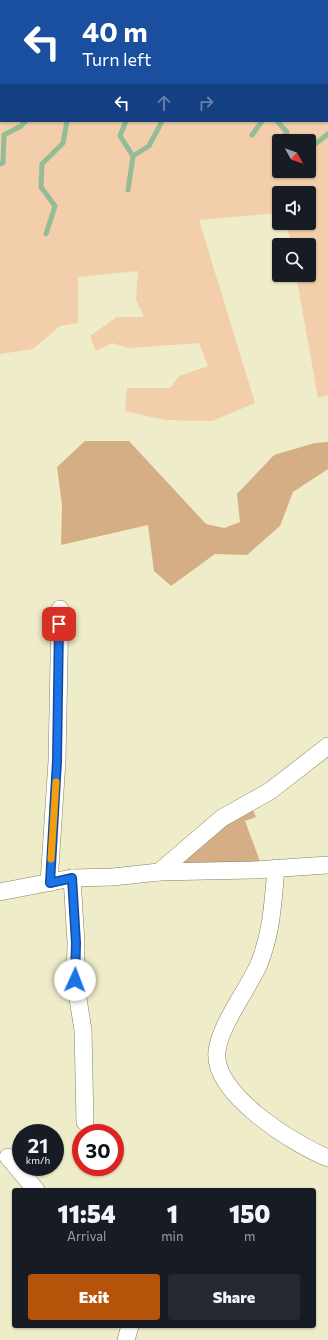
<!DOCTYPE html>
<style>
:root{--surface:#171b24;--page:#242831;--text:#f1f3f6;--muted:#9ea1a6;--accent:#b45309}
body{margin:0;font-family:Commissioner,sans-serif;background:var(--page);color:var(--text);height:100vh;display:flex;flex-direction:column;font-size:15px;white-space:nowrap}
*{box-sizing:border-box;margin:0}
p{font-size:13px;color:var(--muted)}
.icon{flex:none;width:22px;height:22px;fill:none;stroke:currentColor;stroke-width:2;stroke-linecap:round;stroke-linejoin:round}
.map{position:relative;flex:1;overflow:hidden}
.side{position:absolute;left:12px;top:1188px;width:304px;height:140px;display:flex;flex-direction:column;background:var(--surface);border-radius:4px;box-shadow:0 1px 3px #0004}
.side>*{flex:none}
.banner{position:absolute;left:0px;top:0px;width:328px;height:122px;box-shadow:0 1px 3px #0004;background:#1a4fa0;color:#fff;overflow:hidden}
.needle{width:26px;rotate:130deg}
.fabs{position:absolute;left:272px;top:134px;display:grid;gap:8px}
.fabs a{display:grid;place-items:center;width:44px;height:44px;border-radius:4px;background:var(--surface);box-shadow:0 1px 3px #0004;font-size:20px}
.speed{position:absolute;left:12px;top:1124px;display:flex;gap:8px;font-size:20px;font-weight:700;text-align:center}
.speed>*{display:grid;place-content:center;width:52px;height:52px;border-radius:50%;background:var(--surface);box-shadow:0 1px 3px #0004;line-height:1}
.speed small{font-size:10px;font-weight:400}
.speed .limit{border:6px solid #d22;background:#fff;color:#111}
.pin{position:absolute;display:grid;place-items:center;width:34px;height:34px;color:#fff;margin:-17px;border-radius:8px;box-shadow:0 2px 6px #0006}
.me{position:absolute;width:44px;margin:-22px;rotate:2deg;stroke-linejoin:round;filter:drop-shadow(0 0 3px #0008)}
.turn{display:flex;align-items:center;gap:14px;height:84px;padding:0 16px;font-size:18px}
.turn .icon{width:52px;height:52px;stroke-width:2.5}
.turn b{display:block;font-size:28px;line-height:34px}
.lanes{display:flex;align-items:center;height:38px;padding:0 16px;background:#0003;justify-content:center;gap:20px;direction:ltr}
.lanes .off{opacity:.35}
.eta{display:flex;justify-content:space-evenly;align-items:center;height:68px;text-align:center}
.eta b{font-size:24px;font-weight:800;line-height:28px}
.button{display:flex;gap:8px;margin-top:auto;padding:8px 16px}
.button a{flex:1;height:46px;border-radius:4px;background:var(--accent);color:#fff;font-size:16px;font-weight:800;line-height:46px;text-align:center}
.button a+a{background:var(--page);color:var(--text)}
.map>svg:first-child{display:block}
.green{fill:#f2ceaa;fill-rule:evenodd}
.forest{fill:#d6ae86}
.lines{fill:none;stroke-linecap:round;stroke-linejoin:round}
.stream{stroke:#95bd95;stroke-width:5}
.street-casing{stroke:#848261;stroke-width:18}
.street{stroke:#fff;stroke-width:17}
.route-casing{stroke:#114b97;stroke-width:10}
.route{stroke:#1a73e8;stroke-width:7}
.slow{stroke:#f59e0b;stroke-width:7}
</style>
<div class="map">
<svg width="328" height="1340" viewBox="0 0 328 1340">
<rect width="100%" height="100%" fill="#efedc9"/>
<path class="green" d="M 0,0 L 328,0 L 328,395 L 318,398 L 296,275 L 309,275 L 309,245 L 291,245 L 287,223 L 309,223 L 309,193 L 279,193 L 279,213 L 199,220 L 255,403 L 212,421 L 165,420 L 125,411 L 127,388 L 170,388 L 179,376 L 208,366 L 199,343 L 129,348 L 112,343 L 96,351 L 90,336 L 117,317 L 144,317 L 136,300 L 138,271 L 78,277 L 78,323 L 60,326 L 33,349 L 0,354 ZM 1,1 L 327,1 L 327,121 L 1,121 ZM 279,141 L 309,141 L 309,171 L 279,171 Z"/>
<g class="forest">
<path d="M 85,441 L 129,441 L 206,524 L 224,528 L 240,522 L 237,494 L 274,455 L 315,443 L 328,442 L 328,469 L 293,492 L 280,526 L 247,555 L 215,554 L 171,586 L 154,571 L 148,525 L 61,545 L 62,505 L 57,467 Z"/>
<path d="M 250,803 L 256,817 L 245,821 L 261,864 L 178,866 Z"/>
</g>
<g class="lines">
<g class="stream">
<path d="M 122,0 L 122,1"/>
<path d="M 20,1 L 20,0"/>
<path d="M 45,1 L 45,0"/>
<path d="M 74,1 L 74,0"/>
<path d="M 115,1 L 116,0"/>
<path d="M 193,1 L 193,0"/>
<path d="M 217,1 L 218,0"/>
<path d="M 0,19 L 1,19"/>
<path d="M 327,44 L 328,43"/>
<path d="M 0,106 L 1,105"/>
<path d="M 126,121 L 120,136 L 133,156 L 128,190"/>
<path d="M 277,121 L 287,132 L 280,141"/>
<path d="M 252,135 L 262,121"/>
<path d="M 309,149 L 328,134"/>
<path d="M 133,156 L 149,146 L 162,121"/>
<path d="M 0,164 L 3,163 L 4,135 L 21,126 L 26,121"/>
<path d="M 46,234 L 55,206 L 41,187 L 42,164 L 63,143 L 67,121"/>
</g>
<g class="street-casing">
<g id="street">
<path d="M 276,868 C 273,901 272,932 259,964 C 248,989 220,1025 217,1051 C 212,1094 294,1144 328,1158"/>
<path d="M 159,872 L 222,818 L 270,791 L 328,746"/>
<path d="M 72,878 L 76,943 L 75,980 L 83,1030 L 85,1122"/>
<path d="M 49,883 L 57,761 L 60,609"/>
<path d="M 0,892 L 72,878 L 113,877 L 159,872 L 253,870 L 328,865"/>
<path d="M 8,1157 L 36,1190"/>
<path d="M 126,1340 L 130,1326"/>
</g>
</g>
<use href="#street" class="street"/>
</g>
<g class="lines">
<g class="route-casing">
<path id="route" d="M 59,624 L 57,761 L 50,883 L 72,878 L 76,943 L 75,980"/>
</g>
<use href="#route" class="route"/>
<path class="slow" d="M 51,859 L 56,782"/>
</g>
</svg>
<div class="fabs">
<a><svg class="needle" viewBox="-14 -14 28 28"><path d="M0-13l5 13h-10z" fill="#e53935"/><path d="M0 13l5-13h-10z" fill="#9ea1a6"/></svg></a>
<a><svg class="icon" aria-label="sound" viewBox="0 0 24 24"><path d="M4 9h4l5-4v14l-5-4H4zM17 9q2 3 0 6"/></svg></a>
<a><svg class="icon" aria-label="search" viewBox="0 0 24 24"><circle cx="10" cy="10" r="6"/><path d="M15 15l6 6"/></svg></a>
</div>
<div class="speed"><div>21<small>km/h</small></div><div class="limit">30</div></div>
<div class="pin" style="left:59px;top:624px;background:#d93025"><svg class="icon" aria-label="arrive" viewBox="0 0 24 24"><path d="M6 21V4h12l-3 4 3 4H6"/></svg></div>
<svg class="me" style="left:75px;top:980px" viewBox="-20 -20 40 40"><circle r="19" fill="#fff"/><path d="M0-13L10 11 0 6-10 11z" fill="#1a73e8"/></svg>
<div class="banner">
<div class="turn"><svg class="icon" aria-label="left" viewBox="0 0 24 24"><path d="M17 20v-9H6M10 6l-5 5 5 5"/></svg><div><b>40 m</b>Turn left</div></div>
<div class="lanes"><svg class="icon" aria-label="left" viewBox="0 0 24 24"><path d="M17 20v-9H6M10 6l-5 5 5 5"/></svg><svg class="icon off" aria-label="ahead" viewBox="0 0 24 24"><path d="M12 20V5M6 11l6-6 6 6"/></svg><svg class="icon off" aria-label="right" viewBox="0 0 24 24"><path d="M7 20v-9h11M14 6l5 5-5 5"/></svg></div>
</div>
<section class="side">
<div class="eta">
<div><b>11:54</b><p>Arrival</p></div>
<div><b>1</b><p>min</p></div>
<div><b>150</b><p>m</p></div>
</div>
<div class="button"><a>Exit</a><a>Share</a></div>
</section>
</div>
